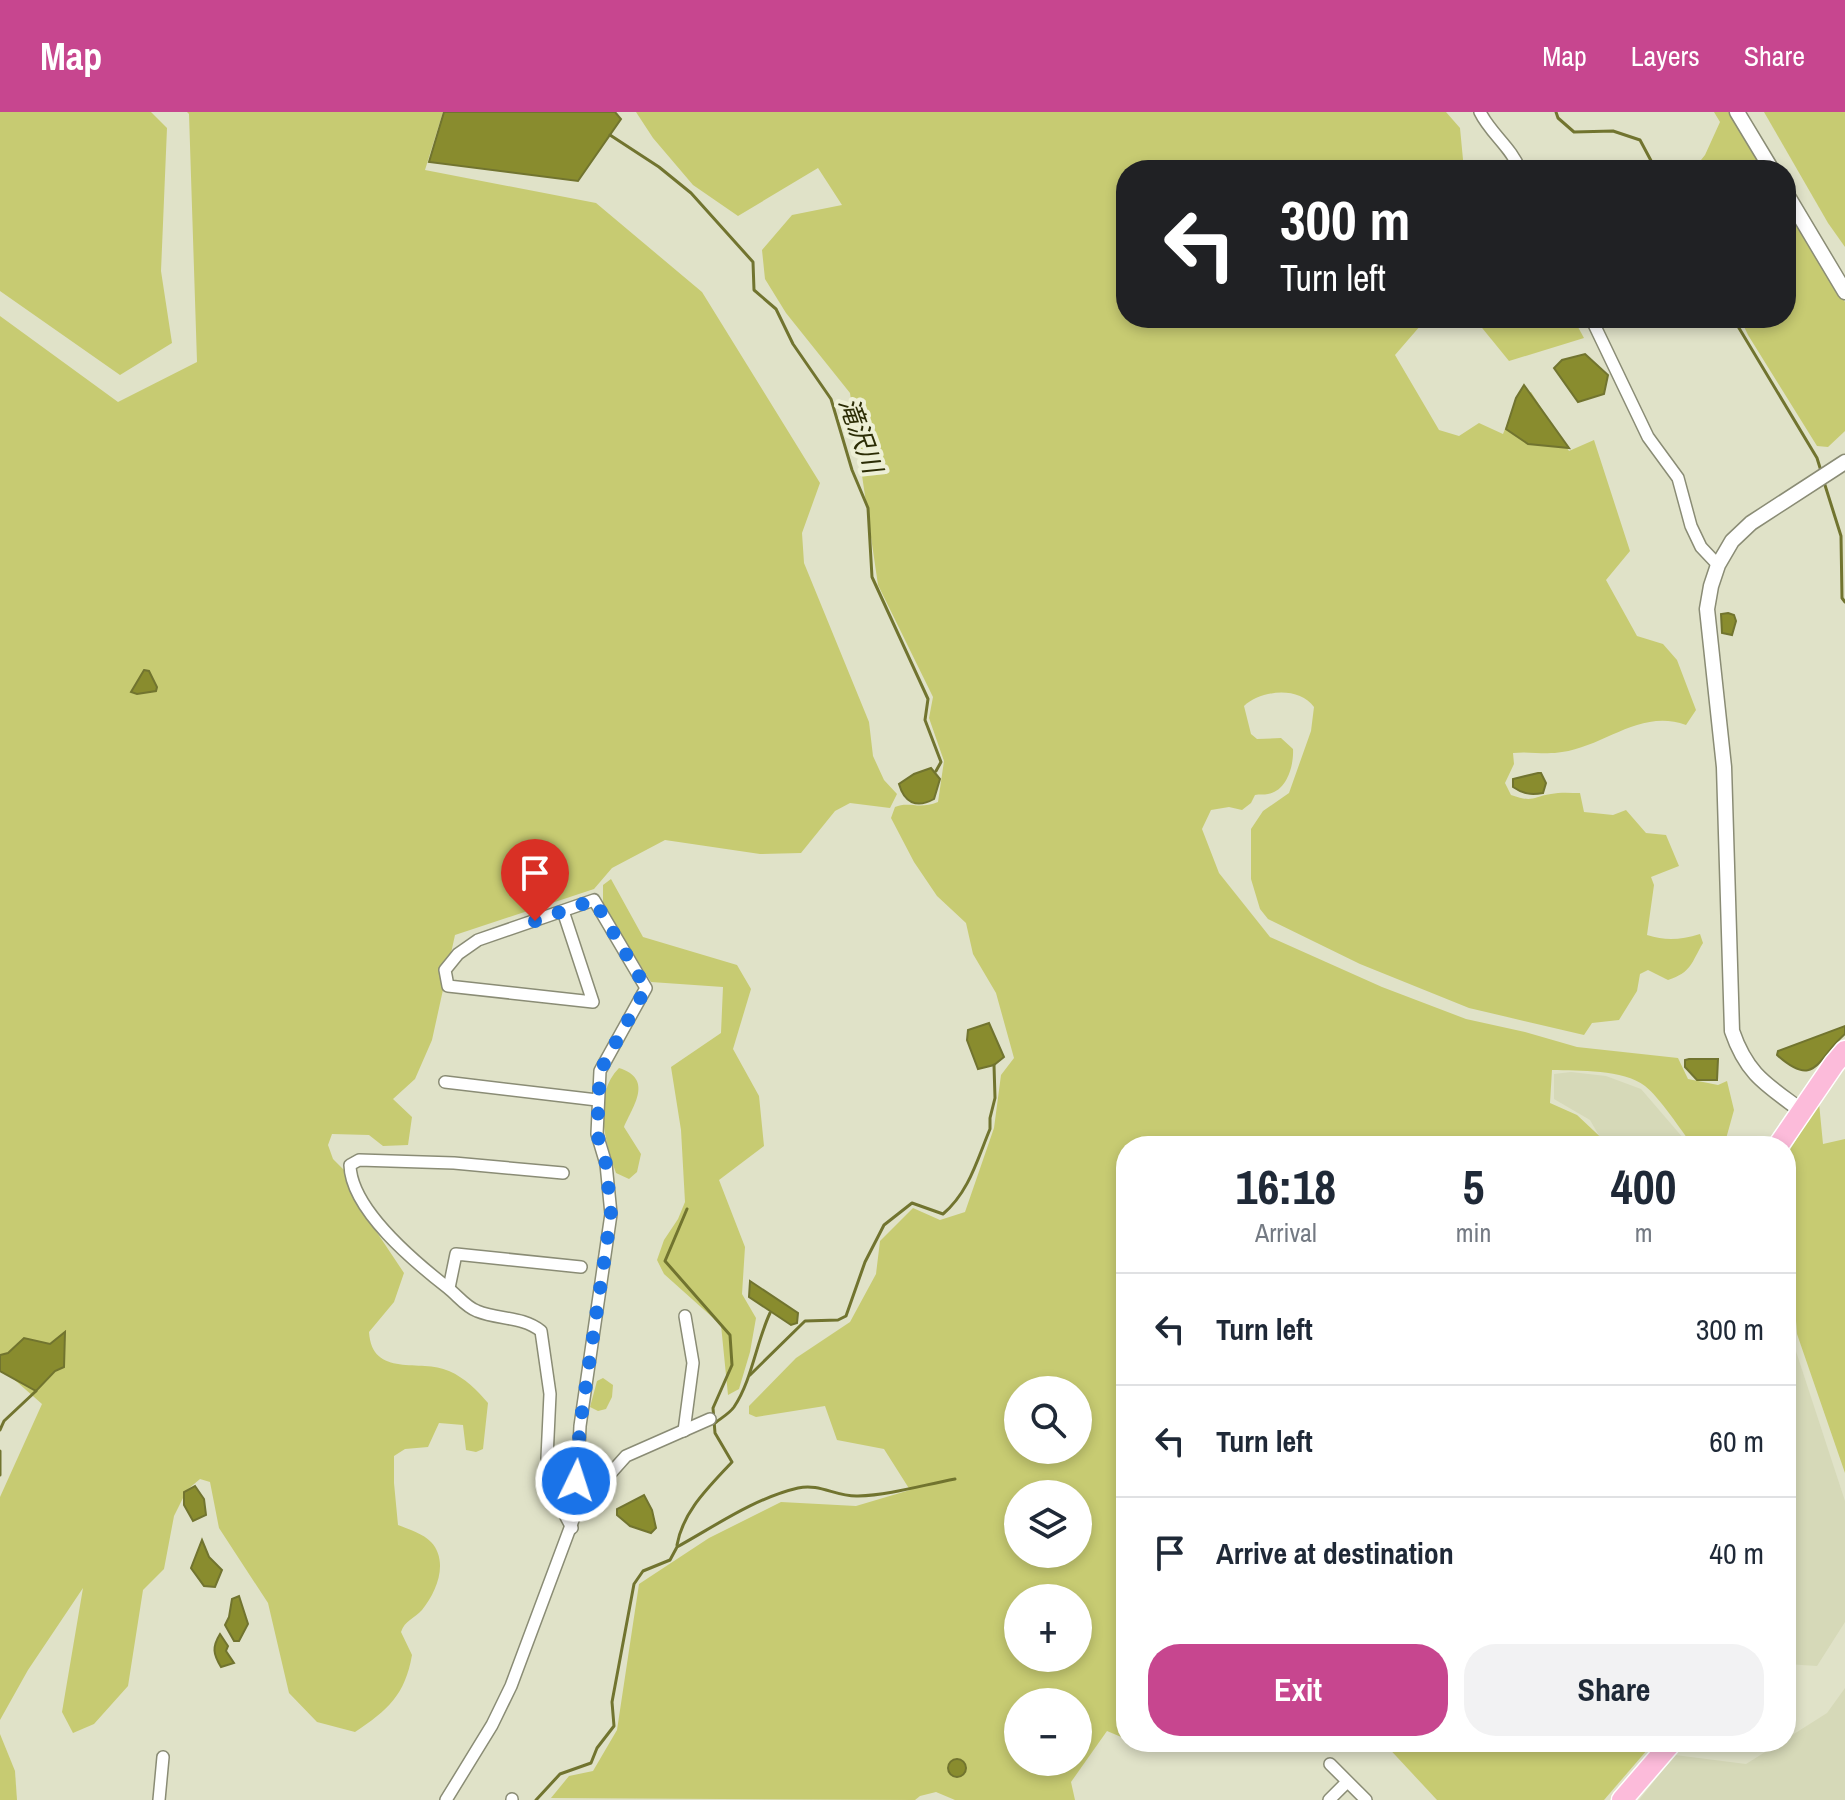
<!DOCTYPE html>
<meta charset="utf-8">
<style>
:root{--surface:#fff;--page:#f2f2f3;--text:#1f2937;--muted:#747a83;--line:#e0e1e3;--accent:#c7468f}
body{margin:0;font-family:"Archivo Narrow","Noto Sans JP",sans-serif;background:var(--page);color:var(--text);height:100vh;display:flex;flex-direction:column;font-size:30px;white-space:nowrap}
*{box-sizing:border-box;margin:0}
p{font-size:26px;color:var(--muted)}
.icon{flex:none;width:44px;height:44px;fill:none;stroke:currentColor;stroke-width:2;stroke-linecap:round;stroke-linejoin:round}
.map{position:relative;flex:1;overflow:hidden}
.panel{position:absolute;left:1116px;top:1024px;width:680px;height:616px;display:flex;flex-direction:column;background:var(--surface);border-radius:32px;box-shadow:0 4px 12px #0003}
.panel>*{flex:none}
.guide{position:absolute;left:1116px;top:48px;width:680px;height:168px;border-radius:32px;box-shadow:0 4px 12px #0003;background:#202124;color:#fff;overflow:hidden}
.fabs{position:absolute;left:1004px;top:1264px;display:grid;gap:16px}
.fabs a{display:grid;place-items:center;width:88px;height:88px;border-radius:50%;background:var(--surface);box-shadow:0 4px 12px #0003;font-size:40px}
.pin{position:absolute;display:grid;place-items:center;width:68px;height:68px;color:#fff;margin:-82px -34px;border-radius:50% 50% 50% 0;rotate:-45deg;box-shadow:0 0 8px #0007}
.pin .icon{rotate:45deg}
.me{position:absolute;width:88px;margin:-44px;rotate:4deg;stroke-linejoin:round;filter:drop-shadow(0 0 6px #0008)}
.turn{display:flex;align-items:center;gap:28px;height:168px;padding:0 32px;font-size:36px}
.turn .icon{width:104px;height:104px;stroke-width:2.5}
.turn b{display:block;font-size:56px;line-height:68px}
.eta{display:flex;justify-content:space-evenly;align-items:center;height:136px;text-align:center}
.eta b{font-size:48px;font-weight:800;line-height:56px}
.primary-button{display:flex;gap:16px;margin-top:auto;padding:16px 32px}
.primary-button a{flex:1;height:92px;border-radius:32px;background:var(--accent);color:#fff;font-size:32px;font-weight:800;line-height:92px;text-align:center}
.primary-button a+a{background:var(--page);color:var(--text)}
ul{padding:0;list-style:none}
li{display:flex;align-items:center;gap:24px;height:112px;padding:0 32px;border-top:2px solid var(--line)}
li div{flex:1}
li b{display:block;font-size:30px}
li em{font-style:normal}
header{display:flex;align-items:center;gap:48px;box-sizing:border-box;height:112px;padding:0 40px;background:var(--accent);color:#fff}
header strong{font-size:38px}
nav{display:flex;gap:44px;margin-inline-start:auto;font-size:28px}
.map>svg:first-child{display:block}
.built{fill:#d6d9b8}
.green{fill:#c7cb72;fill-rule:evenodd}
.water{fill:#898c2e;stroke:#71742f;stroke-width:2}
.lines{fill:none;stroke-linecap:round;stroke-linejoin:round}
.stream{stroke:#71742f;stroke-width:3}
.minor-casing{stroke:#8a8c75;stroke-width:14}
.tertiary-casing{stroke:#8a8c75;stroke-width:17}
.trunk-casing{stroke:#fff;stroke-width:23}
.minor{stroke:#fff;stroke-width:11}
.tertiary{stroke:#fff;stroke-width:14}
.trunk{stroke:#fcbbda;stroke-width:20}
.route{stroke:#1a73e8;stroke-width:14;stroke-dasharray:0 25.2}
.labels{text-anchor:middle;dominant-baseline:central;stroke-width:8;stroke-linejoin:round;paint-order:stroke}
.water-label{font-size:26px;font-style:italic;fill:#2b2c04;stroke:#edefd5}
</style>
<header>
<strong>Map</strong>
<nav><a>Map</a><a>Layers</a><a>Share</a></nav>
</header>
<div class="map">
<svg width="1845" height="1688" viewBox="0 0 1845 1688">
<rect width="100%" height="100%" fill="#e0e2c8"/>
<g class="built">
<path d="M 1571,960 L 1606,964 L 1641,977 L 1690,1034 L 1605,1034 L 1590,1008 L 1554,987 L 1554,962 Z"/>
<path d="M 1786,1175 L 1791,1224 L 1845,1389 L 1845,1510 L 1817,1554 L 1786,1552 Z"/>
<path d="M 1845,1576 L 1845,1688 L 1639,1688 L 1675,1643 L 1746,1652 L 1781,1630 L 1786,1630 L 1786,1627 L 1827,1601 Z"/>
</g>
<g class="green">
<path d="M 0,0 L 151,0 L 167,16 L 161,159 L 172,231 L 120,263 L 0,179 Z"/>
<path d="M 187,0 L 443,0 L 425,58 L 596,91 L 702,180 L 820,371 L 802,421 L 804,451 L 869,610 L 873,644 L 884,668 L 897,682 L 890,696 L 850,691 L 835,699 L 801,741 L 760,742 L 665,728 L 612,756 L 594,777 L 455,823 L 432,928 L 415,967 L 393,987 L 412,1005 L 408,1033 L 383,1034 L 369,1023 L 332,1022 L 328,1033 L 333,1047 L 344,1058 L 356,1089 L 404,1161 L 394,1190 L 369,1220 C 372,1267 421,1246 449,1259 C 465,1266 477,1278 488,1291 L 483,1337 L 476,1340 L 466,1338 L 463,1313 L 439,1311 L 428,1335 L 405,1337 L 394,1344 L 394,1371 L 398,1413 C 408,1417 424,1422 431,1430 C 449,1449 437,1480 422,1498 C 414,1507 405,1508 401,1520 L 412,1543 C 405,1583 388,1598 355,1620 L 317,1610 L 289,1581 L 268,1491 L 219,1416 L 210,1370 L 200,1367 L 187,1378 L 174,1404 L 164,1457 L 143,1478 L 128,1574 L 94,1612 L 73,1621 L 62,1600 L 83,1476 L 28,1558 L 0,1608 L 0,1385 L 42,1292 L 0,1255 L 0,204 L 118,290 L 197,250 L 189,2 Z"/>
<path d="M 636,0 L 1446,0 L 1460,16 L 1464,58 L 1126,58 L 1126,206 L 1427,206 L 1395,243 L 1439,318 L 1459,324 L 1479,311 L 1503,322 L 1517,287 L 1531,280 L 1569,339 L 1594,328 L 1630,439 L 1606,468 L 1637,524 L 1663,532 L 1677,548 L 1696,598 L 1686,613 C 1641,596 1605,634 1562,640 C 1546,643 1528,639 1513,641 L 1514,652 L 1505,671 L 1511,683 C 1534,691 1531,685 1551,682 C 1560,680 1571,681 1580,681 L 1584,700 L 1613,703 L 1626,698 L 1646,721 L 1666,723 L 1679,754 L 1651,765 L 1654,773 L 1647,823 C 1666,829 1680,828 1700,822 L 1703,831 C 1691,851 1692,860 1668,868 L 1648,858 L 1640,862 L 1637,879 L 1619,908 L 1592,911 L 1584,923 L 1469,896 L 1360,852 L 1268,807 L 1260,797 L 1251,767 L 1251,717 L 1263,699 L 1289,681 L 1311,619 L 1314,595 C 1299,574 1261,578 1244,594 L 1251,622 L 1257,627 L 1281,626 L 1293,637 C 1294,653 1287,679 1268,682 C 1264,683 1259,682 1255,683 L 1251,691 L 1242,698 L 1229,695 L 1211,698 L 1202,717 L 1219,761 L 1270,825 L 1382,875 L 1466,907 L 1525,920 L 1577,935 L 1678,946 L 1688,967 L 1718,973 L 1727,969 L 1734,998 L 1724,1034 L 1693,1034 C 1681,1018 1660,986 1645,974 C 1623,957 1579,959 1552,958 L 1550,991 L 1577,1003 L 1610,1034 L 1126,1034 L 1126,1627 L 1107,1619 L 1071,1670 L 1075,1688 L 955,1688 L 936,1680 L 920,1684 L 915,1688 L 551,1686 L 569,1664 L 593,1659 L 617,1618 L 639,1472 L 709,1426 L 781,1390 L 856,1394 L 910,1378 L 884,1337 L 837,1328 L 825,1294 L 756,1305 L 749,1302 L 749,1294 L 796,1246 L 850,1210 L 876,1162 L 880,1129 L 913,1096 L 940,1108 L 965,1100 L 994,1016 L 1001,963 L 1014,946 L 996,881 L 973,842 L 966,811 L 937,784 L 914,750 L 891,706 L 895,695 C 909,689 919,698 938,690 L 944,649 L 929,606 L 933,585 L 878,473 L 850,281 L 786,201 L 765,167 L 762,138 L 792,103 L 842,93 L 818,56 L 738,104 L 693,73 L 653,26 ZM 1018,1278 L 1078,1278 L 1078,1338 L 1018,1338 ZM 1018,1382 L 1078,1382 L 1078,1442 L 1018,1442 ZM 1018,1486 L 1078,1486 L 1078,1546 L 1018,1546 ZM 1018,1590 L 1078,1590 L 1078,1650 L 1018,1650 Z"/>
<path d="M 1714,0 L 1733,0 L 1767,58 L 1693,58 L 1705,43 L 1720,10 Z"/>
<path d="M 1764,0 L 1845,0 L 1845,135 L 1828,111 Z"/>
<path d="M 1786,90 L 1845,190 L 1845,319 L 1828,335 L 1817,334 L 1748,223 L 1740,206 L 1786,206 Z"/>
<path d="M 1474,206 L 1573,206 L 1584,226 L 1509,249 Z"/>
<path d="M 611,767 L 643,825 L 737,853 L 751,877 L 733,937 L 759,984 L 764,1034 L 719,1068 L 745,1135 L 742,1182 L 756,1206 L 750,1240 L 739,1277 L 728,1283 L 721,1213 L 664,1162 L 657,1148 L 664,1128 L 678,1107 L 685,1090 L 681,1018 L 671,955 L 721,921 L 723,875 L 651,870 L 603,794 L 603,773 Z"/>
<path d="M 619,956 C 654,967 633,994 624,1015 L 641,1042 L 637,1060 L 629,1067 L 616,1061 C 605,1029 592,983 619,956 Z"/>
<path d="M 1819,991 L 1823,1032 L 1845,1027 L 1845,1361 L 1797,1222 L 1789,1117 L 1786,1113 L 1786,1044 Z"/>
<path d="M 603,1266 L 613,1273 L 612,1285 L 606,1297 L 598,1299 L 590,1295 L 597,1269 Z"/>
<path d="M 585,1341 L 591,1341 L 597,1348 L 596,1361 L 588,1369 L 582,1359 Z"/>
<path d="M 0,1622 L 15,1659 L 17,1688 L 0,1688 Z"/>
<path d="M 1383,1630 L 1654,1630 L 1604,1688 L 1437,1688 Z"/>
</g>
<g class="water">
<path d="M 444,0 L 615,0 L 621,7 L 578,69 L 429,50 Z"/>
<path d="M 1585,242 L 1608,263 L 1604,282 L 1578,290 L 1554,256 L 1562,248 Z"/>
<path d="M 1524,273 L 1569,336 L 1528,332 L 1506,317 L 1516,286 Z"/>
<path d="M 1728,501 L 1734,503 L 1736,509 L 1732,523 L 1722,521 L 1721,502 Z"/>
<path d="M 144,558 L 149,559 L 157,575 L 156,579 L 137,582 L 131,580 Z"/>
<path d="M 931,656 L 940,667 L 934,687 C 916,697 904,690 899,672 L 914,662 Z"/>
<path d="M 1538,661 L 1541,661 L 1546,671 L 1543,681 C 1531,683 1523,682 1513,675 L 1513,667 Z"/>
<path d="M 989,911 L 1004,945 L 994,953 L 978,957 L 967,928 L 968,918 Z"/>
<path d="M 1845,914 L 1845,922 C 1817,946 1816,978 1777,943 L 1778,939 Z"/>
<path d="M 1689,947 L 1718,947 L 1717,968 L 1697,968 L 1685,955 L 1685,948 Z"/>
<path d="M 750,1169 L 798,1201 L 797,1211 L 791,1213 L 749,1185 Z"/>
<path d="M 65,1220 L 64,1255 L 55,1259 L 36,1279 L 0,1259 L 0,1243 L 8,1241 L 24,1226 L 50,1232 Z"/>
<path d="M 195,1374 L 204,1387 L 206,1403 L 193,1409 L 184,1393 L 184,1380 Z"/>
<path d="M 644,1383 L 652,1398 L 656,1416 L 651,1421 L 630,1414 L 617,1403 L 617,1397 Z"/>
<path d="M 202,1428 L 209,1445 L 222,1458 L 215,1475 L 204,1474 L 191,1456 Z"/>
<path d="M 239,1484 L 248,1512 L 239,1529 L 234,1529 L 225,1513 L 229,1505 L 232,1487 Z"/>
<path d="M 220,1522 L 228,1534 L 226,1539 L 234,1551 L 221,1555 C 213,1542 212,1535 220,1522 Z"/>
<circle cx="957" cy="1656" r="9"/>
</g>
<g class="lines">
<g class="stream">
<path d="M 1556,0 L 1558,6 L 1574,20 L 1613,19 L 1640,28 L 1656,58"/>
<path d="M 610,23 L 659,55 L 691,81 L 753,150 L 754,178 L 776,197 L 793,232 L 831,287 L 852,358 L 868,396 L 872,465 L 928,587 L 925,608 L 941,650 L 936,659"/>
<path d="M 1733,206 L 1817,346 L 1821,359"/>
<path d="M 1824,370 L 1841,424 L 1842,486 L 1845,490"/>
<path d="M 750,1263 L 805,1209 L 838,1208 L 846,1204 L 865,1150 L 884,1113 L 912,1091 L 943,1102 C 969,1080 977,1048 990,1017 L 990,1006 L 995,986 L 994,953"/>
<path d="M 715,1311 C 721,1306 729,1302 734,1295 C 752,1268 756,1231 770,1201"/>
<path d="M 0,1318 L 4,1309 L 36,1279"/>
<path d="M 0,1339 L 0,1363"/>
<path d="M 677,1433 C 683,1399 709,1375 732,1350 L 715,1321 L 713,1296 L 732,1253 L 730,1223 L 665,1149 L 687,1097"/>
<path d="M 536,1688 L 560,1662 L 591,1651 L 597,1636 L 614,1614 L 612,1590 L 634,1472 L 643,1459 L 670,1448 L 677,1435 C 715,1414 755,1386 798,1376 C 820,1371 836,1385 858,1384 C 890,1383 923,1373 955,1367"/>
</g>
<g class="minor-casing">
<g id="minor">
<path d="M 1480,0 C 1490,21 1512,36 1520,58"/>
<path d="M 1591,206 L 1648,325 L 1678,366 L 1691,414 L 1701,435 L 1718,453"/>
<path d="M 445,970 L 597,988"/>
<path d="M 563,1061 L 454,1051 L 359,1048 L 350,1053 C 351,1098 416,1151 448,1176 C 458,1184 466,1195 477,1199 C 499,1208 522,1204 541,1219 L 550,1282 L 547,1346 L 564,1401 L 572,1416"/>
<path d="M 449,1176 L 456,1142 L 581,1155"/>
<path d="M 684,1319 L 693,1251 L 685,1204"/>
<path d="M 576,1400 L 626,1344 L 710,1307"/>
<path d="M 1330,1652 L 1366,1688"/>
<path d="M 159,1688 L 163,1645"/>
<path d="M 446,1688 L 492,1613 L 511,1574 L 576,1400 L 580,1314 L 611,1102 L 606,1052 L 597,1022 L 600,959 L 646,876 L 594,788 L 478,828 L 458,842 L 445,858 L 448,874 L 593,890 L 563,799"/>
<path d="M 512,1688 L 512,1687"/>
<path d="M 1329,1688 L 1347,1670"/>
</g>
</g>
<g class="tertiary-casing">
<g id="tertiary">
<path d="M 1737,0 L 1772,58"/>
<path d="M 1786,81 L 1845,180"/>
<path d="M 1802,999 C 1767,973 1747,963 1732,919 L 1724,655 L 1707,497 L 1711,474 L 1718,453 L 1732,429 L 1751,411 L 1845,350"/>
</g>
</g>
<g class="trunk-casing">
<g id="trunk">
<path d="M 1778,1034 L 1834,952 L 1845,939"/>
<path d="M 1622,1688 L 1672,1630"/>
</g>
</g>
<use href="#minor" class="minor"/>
<use href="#tertiary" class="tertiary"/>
<use href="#trunk" class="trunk"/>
</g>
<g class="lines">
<path class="route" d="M 535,809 L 594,788 L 646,876 L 600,959 L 597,1022 L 606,1052 L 611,1102 L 580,1314 L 576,1369"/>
</g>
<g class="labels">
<g class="water-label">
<text transform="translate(861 323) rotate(70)">滝沢川</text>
</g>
</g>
</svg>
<div class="fabs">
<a><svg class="icon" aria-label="search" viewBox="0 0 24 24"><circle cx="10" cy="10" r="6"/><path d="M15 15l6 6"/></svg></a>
<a><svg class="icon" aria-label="layers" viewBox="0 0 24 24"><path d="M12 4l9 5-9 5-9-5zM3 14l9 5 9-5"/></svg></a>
<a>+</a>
<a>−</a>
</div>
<div class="pin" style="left:535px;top:809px;background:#d93025"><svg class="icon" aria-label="arrive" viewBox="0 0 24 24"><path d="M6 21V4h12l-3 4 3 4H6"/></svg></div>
<svg class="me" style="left:576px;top:1369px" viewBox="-20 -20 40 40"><circle r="17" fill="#1a73e8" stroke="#fff" stroke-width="3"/><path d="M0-11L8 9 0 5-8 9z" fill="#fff"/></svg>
<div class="guide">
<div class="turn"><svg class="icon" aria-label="left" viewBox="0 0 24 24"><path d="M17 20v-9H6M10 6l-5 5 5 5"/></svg><div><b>300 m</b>Turn left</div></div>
</div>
<section class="panel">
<div class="eta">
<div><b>16:18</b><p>Arrival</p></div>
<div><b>5</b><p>min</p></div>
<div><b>400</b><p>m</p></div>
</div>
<ul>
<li><svg class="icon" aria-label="left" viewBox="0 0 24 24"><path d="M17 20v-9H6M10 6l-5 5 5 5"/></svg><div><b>Turn left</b></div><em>300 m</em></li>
<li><svg class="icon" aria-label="left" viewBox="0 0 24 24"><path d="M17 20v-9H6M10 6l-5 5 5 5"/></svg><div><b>Turn left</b></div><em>60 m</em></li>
<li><svg class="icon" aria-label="arrive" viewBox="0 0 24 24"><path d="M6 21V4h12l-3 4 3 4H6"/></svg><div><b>Arrive at destination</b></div><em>40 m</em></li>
</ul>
<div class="primary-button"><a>Exit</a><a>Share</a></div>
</section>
</div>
